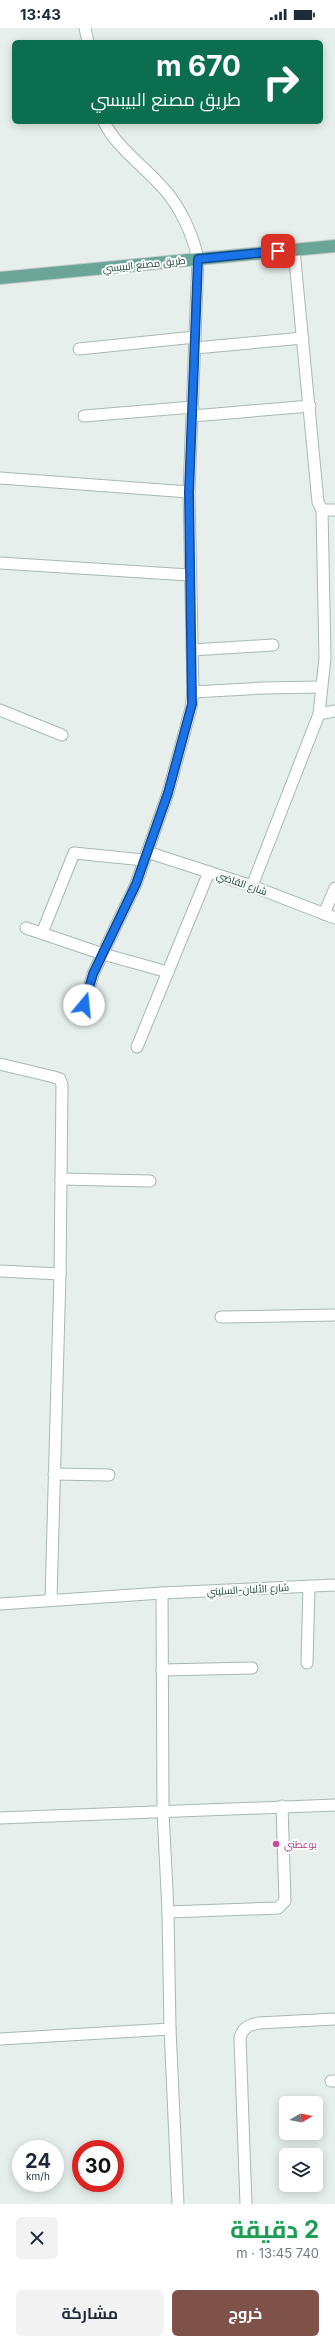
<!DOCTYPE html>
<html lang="ar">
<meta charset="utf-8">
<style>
:root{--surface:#fff;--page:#f2f2f3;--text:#1f2937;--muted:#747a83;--accent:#7f5249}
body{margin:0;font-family:Inter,Cairo,sans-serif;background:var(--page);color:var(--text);direction:rtl;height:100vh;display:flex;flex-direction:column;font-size:15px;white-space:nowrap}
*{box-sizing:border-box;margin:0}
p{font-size:13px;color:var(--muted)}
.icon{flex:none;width:22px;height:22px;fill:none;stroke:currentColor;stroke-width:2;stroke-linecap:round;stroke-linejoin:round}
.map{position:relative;height:2176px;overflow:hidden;direction:ltr}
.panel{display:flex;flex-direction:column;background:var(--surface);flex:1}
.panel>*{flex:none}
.banner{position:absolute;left:12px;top:12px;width:311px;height:84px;border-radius:6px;box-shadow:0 2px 10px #0003;direction:rtl;background:#0b6e4f;color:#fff;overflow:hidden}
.needle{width:26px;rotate:80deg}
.fabs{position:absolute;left:279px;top:2068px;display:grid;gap:8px}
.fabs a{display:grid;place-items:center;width:44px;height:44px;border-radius:6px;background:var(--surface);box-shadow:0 2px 10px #0003;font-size:20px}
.speed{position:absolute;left:12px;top:2112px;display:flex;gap:8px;font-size:20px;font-weight:700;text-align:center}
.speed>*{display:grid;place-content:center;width:52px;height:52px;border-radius:50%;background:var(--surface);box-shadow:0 2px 10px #0003;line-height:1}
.speed small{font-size:10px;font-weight:400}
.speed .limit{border:6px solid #d22;background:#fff;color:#111}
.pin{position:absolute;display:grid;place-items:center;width:34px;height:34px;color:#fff;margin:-17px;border-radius:8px;box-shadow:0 2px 6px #0006}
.me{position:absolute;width:44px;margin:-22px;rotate:17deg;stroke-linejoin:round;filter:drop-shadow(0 0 3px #0008)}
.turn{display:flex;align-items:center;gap:14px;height:84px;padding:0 16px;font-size:18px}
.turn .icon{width:52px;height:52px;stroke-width:2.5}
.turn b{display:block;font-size:28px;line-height:34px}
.round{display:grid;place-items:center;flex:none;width:42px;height:42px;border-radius:6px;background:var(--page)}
.summary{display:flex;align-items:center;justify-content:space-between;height:68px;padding:0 16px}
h1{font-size:24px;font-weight:700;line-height:30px;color:#1e9e55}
.cta{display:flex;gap:8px;margin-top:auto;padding:8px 16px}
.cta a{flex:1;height:46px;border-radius:6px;background:var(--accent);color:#fff;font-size:16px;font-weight:700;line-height:46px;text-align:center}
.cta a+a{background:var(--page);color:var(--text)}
.status{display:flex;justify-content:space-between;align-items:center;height:28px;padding:0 20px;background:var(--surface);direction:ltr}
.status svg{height:11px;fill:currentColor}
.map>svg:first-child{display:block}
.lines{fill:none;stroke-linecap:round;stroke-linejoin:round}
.minor-casing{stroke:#a8b8b2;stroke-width:13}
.major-casing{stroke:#c2cac8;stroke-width:14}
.minor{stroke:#fff;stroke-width:11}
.major{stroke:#6aa596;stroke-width:12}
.route-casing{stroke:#114b97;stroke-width:10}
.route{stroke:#1a73e8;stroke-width:7}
.hotel-dot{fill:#d1479c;stroke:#f7fbf9;stroke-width:1.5}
.labels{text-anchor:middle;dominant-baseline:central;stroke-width:4;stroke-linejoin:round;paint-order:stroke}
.street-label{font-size:10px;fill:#24423a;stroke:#f7fbf9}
.hotel-label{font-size:10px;fill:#b23c85;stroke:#f7fbf9;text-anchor:start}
</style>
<div class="status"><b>13:43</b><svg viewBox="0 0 49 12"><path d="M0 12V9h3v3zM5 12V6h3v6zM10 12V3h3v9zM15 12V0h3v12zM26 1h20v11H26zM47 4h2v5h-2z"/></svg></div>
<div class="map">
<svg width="335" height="2176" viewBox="0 0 335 2176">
<rect width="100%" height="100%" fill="#e6efeb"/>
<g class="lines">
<g class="minor-casing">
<g id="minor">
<path d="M 85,0 L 88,14"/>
<path d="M 104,94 C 117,120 144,138 163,160 C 180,178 193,207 198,231 L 189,464 L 193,664 L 263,660 L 321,659"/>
<path d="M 294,222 L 318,474 L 322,482 L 335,482"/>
<path d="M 195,320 L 303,310"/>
<path d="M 79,321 L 195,309"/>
<path d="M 84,388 L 193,379"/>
<path d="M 193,388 L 310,378"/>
<path d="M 0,450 L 189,464"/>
<path d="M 0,535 L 189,547"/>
<path d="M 192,622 L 273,617"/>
<path d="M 0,682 L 62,707"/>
<path d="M 319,686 L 335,683"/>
<path d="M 147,824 L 252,858 L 335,890"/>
<path d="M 252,858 L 319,686 L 325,630 L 322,482"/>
<path d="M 324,886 L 335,860"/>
<path d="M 26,900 L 103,926 L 168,944"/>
<path d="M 42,905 L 74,825 L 144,832"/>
<path d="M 84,977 L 93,946 L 136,856 L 168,765 L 191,680 L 193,664"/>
<path d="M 137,1019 L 209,844"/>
<path d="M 0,1036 L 54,1049 L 60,1051 L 62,1057 L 60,1246 L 51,1571"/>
<path d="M 61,1151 L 150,1153"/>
<path d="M 0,1243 L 60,1246"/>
<path d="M 221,1289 L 335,1287"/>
<path d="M 54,1446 L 109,1447"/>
<path d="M 162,1565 L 335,1557"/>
<path d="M 0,1576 L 162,1565 L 163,1783 L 168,1884 L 170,2001 L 178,2176"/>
<path d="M 307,1635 L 309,1558"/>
<path d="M 162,1642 L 252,1640"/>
<path d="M 0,1790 L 335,1777"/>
<path d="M 168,1884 L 278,1880 L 285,1873 L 282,1778"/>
<path d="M 0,2011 L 170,2001"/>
<path d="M 331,2053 L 335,2053"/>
<path d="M 246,2176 L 240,2010 C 243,1999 249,1997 259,1995 L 335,1991"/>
</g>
</g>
<g class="major-casing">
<path id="major" d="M 0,250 L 335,218"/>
</g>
<use href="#minor" class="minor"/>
<use href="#major" class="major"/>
</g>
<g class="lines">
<g class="route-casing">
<path id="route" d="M 84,977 L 93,946 L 136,856 L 168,765 L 192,676 L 189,464 L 198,231 L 278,223"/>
</g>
<use href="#route" class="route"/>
</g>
<circle class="hotel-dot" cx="276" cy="1816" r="4"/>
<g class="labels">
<g class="street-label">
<text transform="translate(144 236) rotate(-6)">طريق مصنع البيبسي</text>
<text transform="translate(242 855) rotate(19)">شارع القاضي</text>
<text transform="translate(248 1561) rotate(-3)">شارع الألبان-السليني</text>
</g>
<g class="hotel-label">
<text x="284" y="1816">بوعطني</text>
</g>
</g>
</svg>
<div class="fabs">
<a><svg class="needle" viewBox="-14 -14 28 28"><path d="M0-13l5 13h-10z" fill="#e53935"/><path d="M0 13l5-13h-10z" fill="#747a83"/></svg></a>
<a><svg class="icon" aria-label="layers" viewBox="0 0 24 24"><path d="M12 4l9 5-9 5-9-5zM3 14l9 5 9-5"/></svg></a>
</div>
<div class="speed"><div>24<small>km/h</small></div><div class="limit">30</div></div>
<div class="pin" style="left:278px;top:223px;background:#d93025"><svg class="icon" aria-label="arrive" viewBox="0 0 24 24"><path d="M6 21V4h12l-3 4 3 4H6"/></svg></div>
<svg class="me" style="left:84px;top:977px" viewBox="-20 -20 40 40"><circle r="19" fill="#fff"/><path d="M0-13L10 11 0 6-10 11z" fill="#1a73e8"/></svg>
<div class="banner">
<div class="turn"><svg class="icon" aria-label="right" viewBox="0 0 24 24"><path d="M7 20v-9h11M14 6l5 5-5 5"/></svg><div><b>670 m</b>طريق مصنع البيبسي</div></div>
</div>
</div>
<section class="panel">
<div class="summary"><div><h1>2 دقيقة</h1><p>740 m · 13:45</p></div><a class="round"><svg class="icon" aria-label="close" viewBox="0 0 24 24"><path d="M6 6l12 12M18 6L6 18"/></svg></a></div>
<div class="cta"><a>خروج</a><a>مشاركة</a></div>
</section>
